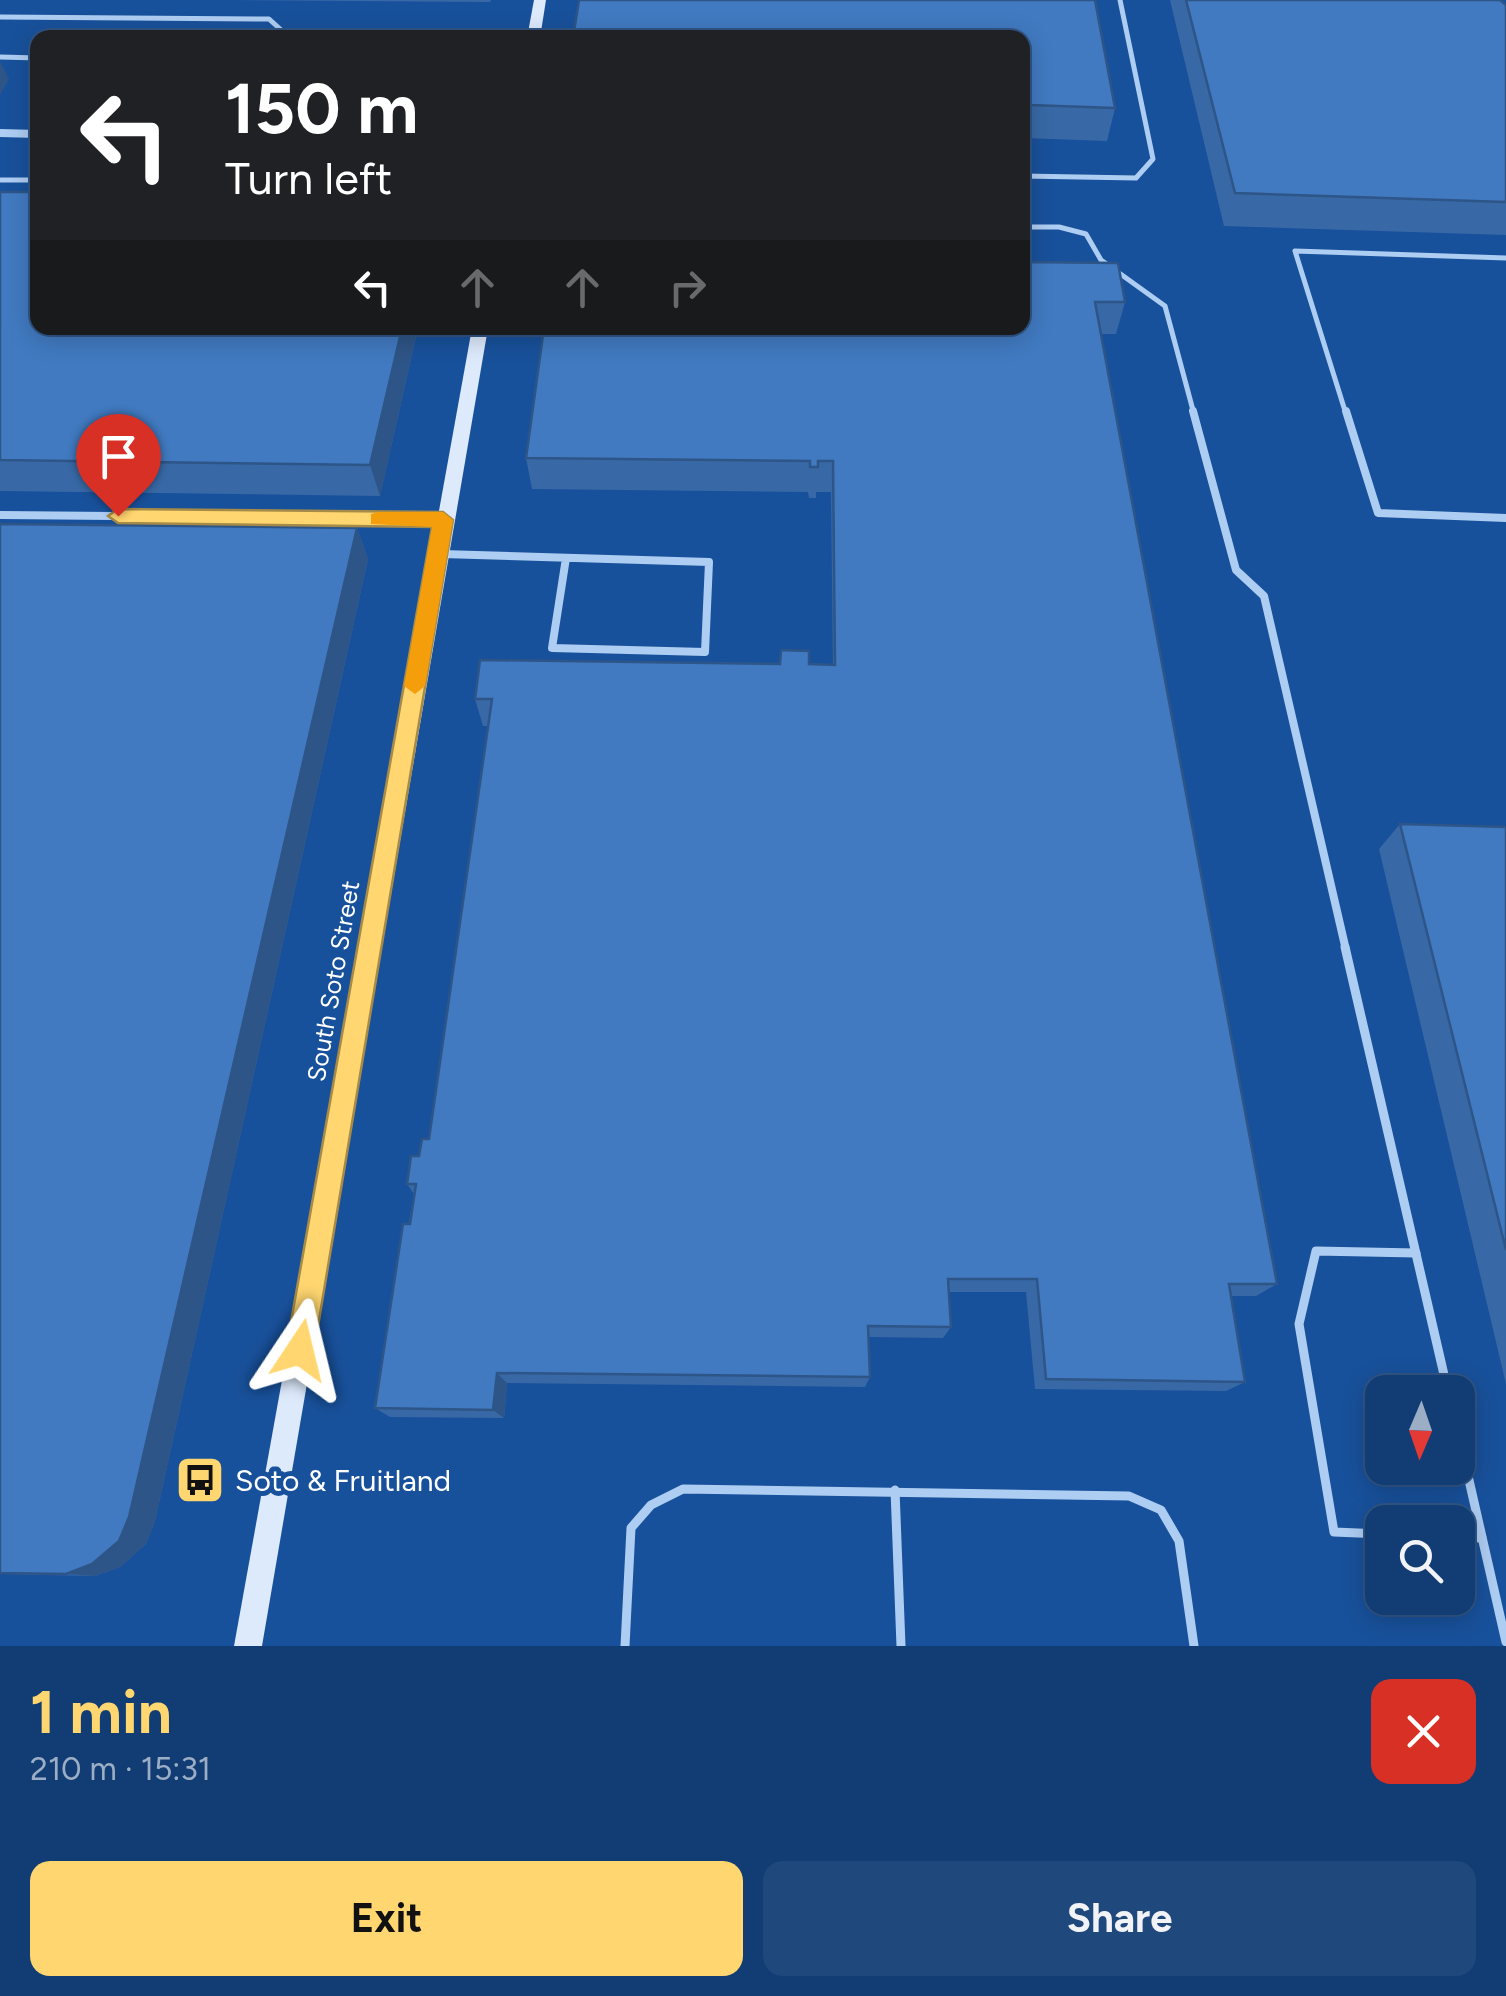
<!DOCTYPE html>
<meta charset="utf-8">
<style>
:root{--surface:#123d74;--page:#1f487c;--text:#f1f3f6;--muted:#9caec5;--line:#315686;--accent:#ffd66f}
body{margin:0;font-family:Figtree,sans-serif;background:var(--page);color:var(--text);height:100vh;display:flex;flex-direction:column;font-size:38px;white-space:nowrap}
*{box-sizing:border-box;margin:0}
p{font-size:32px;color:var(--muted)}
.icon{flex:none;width:55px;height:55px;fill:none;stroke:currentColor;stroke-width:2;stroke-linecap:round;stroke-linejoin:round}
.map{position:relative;height:1646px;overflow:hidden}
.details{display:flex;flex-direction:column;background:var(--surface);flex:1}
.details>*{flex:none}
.top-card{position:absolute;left:30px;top:30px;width:1000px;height:305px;border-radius:20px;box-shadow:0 5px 25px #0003,0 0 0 2px var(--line);background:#202124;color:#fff;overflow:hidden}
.needle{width:65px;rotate:182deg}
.fabs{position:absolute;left:1365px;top:1375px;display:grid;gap:20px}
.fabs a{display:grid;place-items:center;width:110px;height:110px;border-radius:20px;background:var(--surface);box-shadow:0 5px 25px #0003,0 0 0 2px var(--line);font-size:50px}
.pin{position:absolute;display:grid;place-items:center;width:85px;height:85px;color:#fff;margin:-102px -42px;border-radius:50% 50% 50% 0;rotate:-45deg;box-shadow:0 0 10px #0007}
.pin .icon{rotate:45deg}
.me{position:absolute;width:110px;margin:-55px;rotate:10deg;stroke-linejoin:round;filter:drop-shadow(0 0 8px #0008)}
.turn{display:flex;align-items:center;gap:35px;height:210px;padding:0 30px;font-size:45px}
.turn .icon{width:130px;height:130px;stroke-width:2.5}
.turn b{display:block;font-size:70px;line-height:85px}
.lanes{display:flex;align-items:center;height:95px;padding:0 30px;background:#0003;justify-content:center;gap:50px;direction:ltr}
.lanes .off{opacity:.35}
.round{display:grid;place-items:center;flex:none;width:105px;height:105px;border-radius:20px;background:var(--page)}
.head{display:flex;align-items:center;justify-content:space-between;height:170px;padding:0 30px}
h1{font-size:60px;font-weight:700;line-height:75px;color:var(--accent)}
.cta{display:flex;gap:20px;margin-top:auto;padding:20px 30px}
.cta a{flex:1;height:115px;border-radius:20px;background:var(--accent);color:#111;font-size:40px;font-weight:700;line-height:115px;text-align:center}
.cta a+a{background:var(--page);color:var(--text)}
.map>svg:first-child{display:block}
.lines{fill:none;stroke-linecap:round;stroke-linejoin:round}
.lane-far2{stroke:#aecdf2;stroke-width:5}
.lane-far1{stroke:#aecdf2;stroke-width:8}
.lane{stroke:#aecdf2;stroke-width:9}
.street{stroke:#aecdf2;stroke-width:8}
.secondary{fill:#ddeafc;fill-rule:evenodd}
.wall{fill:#3869a6}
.shaded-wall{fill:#2e5587}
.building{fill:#417ac1;stroke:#2e5587;stroke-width:2.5}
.route{fill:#ffd66f;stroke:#a68b48;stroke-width:2.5}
.slow{fill:#f59e0b}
.labels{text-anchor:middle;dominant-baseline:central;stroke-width:10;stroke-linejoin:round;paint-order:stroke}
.street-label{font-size:25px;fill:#fff;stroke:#18519b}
.near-poi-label{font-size:30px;fill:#fff;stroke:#18519b;text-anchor:start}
</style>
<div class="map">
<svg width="1506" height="1646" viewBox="0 0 1506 1646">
<rect width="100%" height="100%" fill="#18519b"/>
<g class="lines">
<g class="lane-far2">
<path d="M 0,17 L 269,19 L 290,38"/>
<path d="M 0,57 L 38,58"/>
<path d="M 1022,176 L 1136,178 L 1153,159 L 1120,0"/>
<path d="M 0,180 L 38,180"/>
<path d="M 1022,227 L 1059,227 L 1086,234 L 1101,260 L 1165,306 L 1194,414"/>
<path d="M 1346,414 L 1295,251 L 1506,258"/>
</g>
<g class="lane-far1">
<path d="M 1193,411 L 1236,570 L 1264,596 L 1346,950"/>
<path d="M 1346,411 L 1378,513 L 1506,518"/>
<path d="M 0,515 L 443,519"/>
<path d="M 442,554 L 709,562 L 705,652 L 552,648 L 566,558"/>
</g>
<g class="lane">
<path d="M 1345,947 L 1448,1392"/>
<path d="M 1458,1432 L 1506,1642"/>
<path d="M 895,1490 L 901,1646"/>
<path d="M 1382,1534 L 1334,1532 L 1299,1324 L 1316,1251 L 1416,1253"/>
<path d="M 1458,1537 L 1482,1538"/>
<path d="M 625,1646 L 631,1528 L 651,1505 L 683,1489 L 1129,1496 L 1161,1510 L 1179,1541 L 1194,1646"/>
</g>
<path class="street" d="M 0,133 L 38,134"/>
<g class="secondary">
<path d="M 534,0 L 546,0 L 540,38 L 527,38 Z"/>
<path d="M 472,328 L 488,328 L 262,1646 L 234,1646 Z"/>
</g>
</g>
<g class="wall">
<path d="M 234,0 L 491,0 L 490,2 Z"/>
<path d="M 1095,0 L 1115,108 L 1107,141 L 1024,138 L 1022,38 Z"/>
<path d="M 1170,0 L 1500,0 L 1506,5 L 1506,235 L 1224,226 Z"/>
<path d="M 0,192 L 418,328 L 380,496 L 0,491 Z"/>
<path d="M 1022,262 L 1125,302 L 1116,334 L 1101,334 L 1277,1284 L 1256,1296 L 1231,1296 L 1245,1382 L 1226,1391 L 1035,1389 L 1026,1292 L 949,1292 L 951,1327 L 943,1338 L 869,1337 L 870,1377 L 865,1387 L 507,1383 L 504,1418 L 390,1417 L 375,1408 L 414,1194 L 407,1184 L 429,1139 L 488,726 L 483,726 L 475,699 L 809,664 L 833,665 L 831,492 L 816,492 L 816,498 L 809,498 L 808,492 L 532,489 L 526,458 Z"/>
<path d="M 0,524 L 357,528 L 368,559 L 155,1521 L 146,1544 L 120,1567 L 95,1576 L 0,1574 Z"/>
<path d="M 1400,824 L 1506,827 L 1506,1384 L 1379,849 Z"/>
</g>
<g class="shaded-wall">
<path d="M 0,61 L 9,79 L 0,95 Z"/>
<path d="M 402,328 L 418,328 L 380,496 L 370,465 Z"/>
<path d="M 357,528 L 368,559 L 155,1521 L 146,1544 L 120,1567 L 95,1576 L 66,1574 Z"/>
<path d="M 497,1373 L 507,1383 L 504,1418 L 493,1410 Z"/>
</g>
<g class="building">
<path d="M 579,0 L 1095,0 L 1115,108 L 1030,105 L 1026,79 L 1022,79 L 1022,38 L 573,38 Z"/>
<path d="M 1186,0 L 1500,0 L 1506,5 L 1506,202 L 1235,193 Z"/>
<path d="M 0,192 L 38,192 L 38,328 L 402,328 L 370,465 L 0,460 Z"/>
<path d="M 1022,262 L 1118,263 L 1125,302 L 1095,302 L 1277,1284 L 1229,1284 L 1245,1382 L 1046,1379 L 1037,1279 L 948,1279 L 951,1327 L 868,1326 L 870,1377 L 497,1373 L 493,1410 L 375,1408 L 403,1224 L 410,1224 L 416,1184 L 407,1184 L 411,1156 L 419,1156 L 422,1139 L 429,1139 L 492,699 L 475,699 L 480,660 L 780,664 L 781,650 L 809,651 L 809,664 L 835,665 L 833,461 L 818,461 L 818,467 L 810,467 L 810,461 L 526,458 L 544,328 L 1022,328 Z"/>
<path d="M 0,524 L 357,528 L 129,1517 L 119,1541 L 92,1564 L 66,1574 L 0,1573 Z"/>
<path d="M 1400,824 L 1506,827 L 1506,1250 Z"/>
</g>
<path class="route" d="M 118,509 L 443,512 L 453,520 L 314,1350 L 310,1360 L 300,1364 L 290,1360 L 286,1350 L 432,527 L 118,523 L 108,516 Z"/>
<path class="slow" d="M 378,512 L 443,512 L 453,520 L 425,686 L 415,694 L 404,686 L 432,527 L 371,524 L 371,514 Z"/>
<defs>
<g id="bus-square" transform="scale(2.5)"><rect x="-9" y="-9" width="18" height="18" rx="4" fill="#ffd66f" stroke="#18519b"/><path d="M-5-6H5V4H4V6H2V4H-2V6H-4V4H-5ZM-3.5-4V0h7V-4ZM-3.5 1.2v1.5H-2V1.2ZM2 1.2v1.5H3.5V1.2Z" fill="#111"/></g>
</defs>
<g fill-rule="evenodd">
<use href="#bus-square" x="200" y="1480"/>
</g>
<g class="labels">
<g class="street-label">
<text transform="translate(333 981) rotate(-80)">South Soto Street</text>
</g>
<g class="near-poi-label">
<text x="235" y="1480">Soto &amp; Fruitland</text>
</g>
</g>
</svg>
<div class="fabs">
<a><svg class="needle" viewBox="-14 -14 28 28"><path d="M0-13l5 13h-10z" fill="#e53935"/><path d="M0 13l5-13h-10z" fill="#9caec5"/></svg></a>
<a><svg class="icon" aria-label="search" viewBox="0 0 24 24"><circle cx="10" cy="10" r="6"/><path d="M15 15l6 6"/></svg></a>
</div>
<div class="pin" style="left:118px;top:516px;background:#d93025"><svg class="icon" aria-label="arrive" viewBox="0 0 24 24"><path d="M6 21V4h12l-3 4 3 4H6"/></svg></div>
<svg class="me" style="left:300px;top:1350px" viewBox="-20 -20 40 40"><path d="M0-17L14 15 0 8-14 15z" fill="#ffd66f" stroke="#fff" stroke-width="4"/></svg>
<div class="top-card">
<div class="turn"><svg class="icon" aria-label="left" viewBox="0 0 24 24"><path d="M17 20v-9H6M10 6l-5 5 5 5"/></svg><div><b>150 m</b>Turn left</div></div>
<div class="lanes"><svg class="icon" aria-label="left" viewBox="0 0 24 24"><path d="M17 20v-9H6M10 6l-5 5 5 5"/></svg><svg class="icon off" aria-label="ahead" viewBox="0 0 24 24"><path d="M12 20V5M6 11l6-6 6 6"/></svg><svg class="icon off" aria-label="ahead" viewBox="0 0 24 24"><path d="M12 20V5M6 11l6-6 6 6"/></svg><svg class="icon off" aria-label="right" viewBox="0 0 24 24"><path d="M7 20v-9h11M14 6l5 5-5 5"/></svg></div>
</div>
</div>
<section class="details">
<div class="head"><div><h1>1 min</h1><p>210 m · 15:31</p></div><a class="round" style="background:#d93025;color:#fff"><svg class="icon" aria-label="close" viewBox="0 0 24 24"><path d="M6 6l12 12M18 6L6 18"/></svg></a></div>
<div class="cta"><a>Exit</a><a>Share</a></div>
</section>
